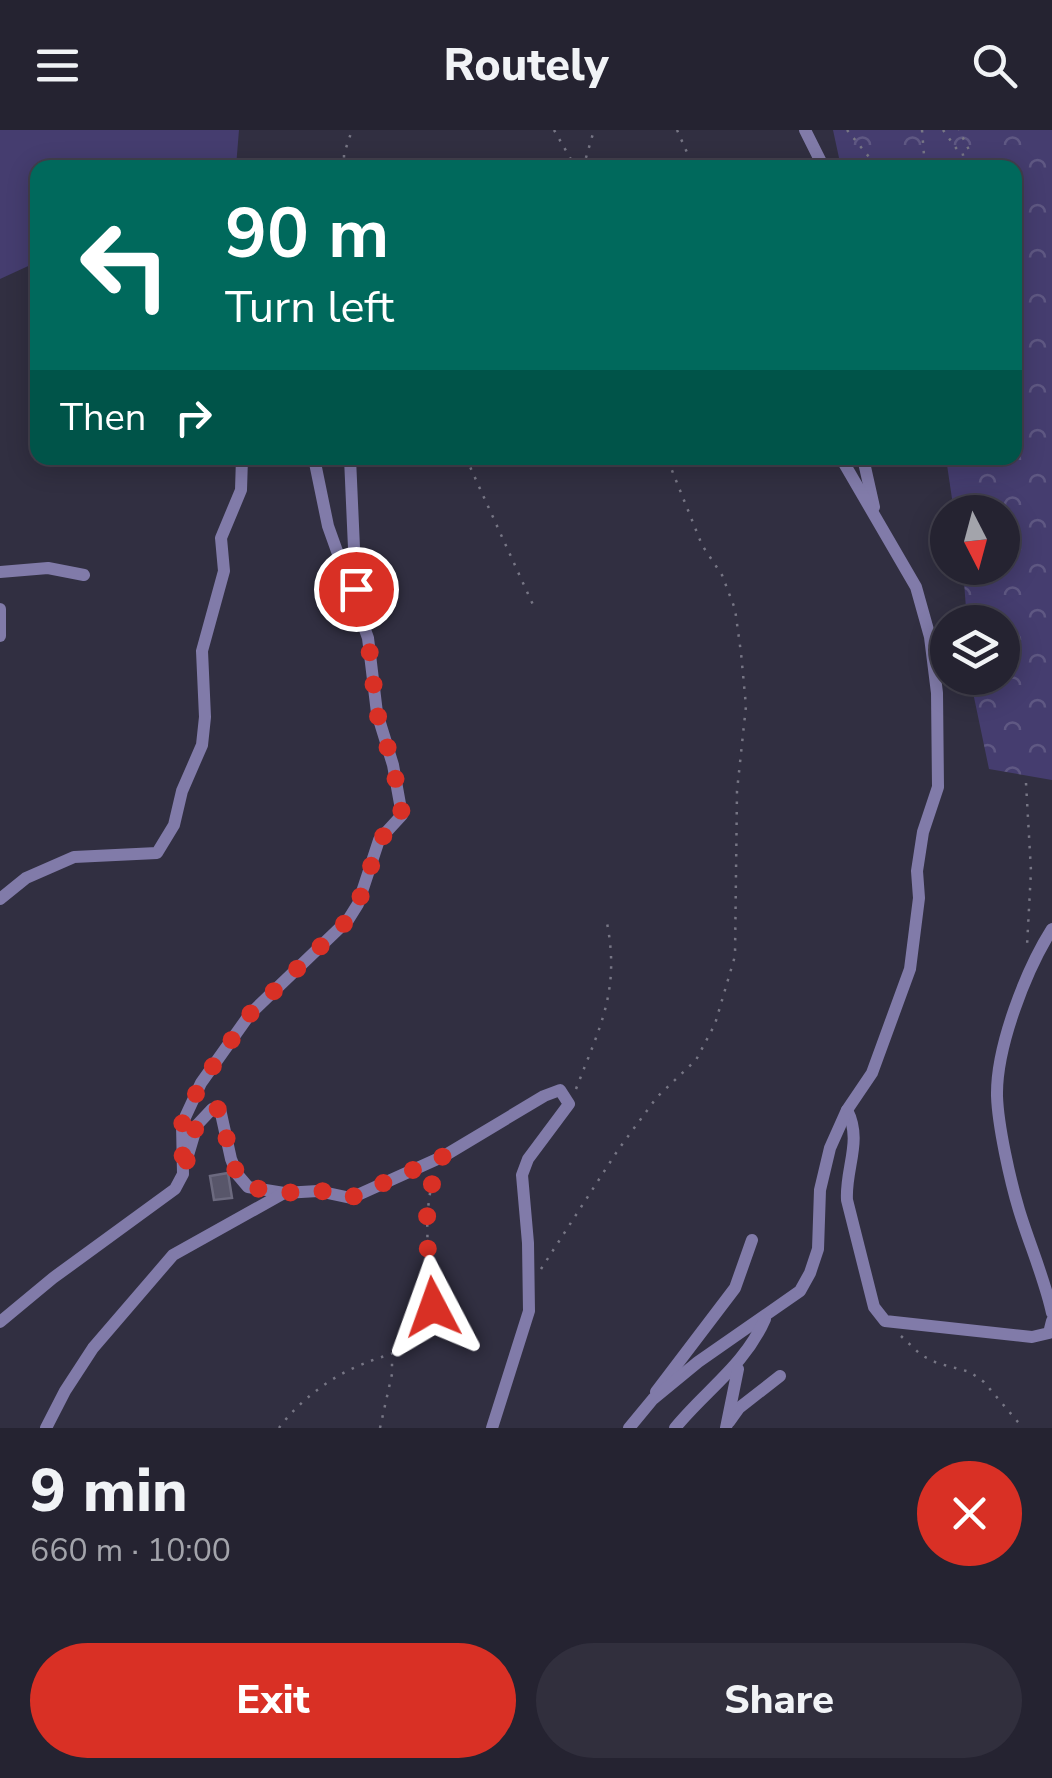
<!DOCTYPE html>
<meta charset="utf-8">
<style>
:root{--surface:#252331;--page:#312f3d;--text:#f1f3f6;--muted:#a3a4ab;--line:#42404d;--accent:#d93025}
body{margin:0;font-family:"Nunito Sans",sans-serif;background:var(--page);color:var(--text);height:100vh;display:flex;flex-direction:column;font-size:38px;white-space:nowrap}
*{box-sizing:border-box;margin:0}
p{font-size:32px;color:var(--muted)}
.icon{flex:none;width:55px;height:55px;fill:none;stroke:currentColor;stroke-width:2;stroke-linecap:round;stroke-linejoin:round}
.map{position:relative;height:1298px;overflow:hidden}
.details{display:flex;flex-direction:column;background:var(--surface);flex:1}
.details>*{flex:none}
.top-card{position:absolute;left:30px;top:30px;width:992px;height:305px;border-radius:20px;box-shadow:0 5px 25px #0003,0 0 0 2px var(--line);background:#00695c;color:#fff;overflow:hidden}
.needle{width:65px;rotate:174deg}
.buttons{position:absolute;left:930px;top:365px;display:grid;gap:20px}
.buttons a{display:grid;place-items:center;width:90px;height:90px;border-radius:50%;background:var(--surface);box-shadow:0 5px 25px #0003,0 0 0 2px var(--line);font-size:50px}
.pin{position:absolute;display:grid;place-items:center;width:85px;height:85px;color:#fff;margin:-42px;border:5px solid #fff;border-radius:50%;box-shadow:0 2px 10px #0007}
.me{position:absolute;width:110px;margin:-55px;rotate:356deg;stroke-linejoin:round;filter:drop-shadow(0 0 8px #0008)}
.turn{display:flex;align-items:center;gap:35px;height:210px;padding:0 30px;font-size:45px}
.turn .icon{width:130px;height:130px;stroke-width:2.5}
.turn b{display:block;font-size:70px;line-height:85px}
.then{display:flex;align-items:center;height:95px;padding:0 30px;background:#0003;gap:20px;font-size:38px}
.round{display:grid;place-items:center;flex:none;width:105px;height:105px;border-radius:52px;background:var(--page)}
.overview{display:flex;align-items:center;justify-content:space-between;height:170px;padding:0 30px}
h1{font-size:60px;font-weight:800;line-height:75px}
.action{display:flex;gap:20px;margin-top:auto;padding:20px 30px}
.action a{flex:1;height:115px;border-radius:60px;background:var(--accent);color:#fff;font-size:40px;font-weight:800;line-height:115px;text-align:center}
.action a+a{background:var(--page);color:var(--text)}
header{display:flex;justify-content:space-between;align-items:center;height:130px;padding:0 30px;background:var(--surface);font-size:45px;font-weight:800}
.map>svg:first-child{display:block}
.grass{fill:#453d6f}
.forest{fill:url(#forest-crowns)}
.building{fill:#58566a;stroke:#6c6a7f;stroke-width:2.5}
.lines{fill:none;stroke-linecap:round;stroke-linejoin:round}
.path{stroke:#777685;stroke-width:2.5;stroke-dasharray:2.5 8;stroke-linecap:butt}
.minor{stroke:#817ba9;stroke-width:12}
.route{stroke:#d93025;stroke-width:18;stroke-dasharray:0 32.4}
</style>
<header><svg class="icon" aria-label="menu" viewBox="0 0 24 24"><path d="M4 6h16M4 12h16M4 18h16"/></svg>Routely<svg class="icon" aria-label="search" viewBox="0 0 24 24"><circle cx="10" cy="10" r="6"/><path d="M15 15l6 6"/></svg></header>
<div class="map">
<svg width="1052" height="1298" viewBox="0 0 1052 1298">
<defs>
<pattern id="forest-crowns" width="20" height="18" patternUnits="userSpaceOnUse" patternTransform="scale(2.5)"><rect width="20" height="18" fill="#453d6f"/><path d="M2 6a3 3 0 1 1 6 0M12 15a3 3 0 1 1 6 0" fill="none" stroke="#5f5883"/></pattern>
</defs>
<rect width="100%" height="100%" fill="#312f41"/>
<path class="grass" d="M 0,0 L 239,0 L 236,37 L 38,38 L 37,132 L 0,149 Z"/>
<path class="forest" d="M 833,0 L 1052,0 L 1052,650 L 989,639 L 970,548 L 1002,548 L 1002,492 L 967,492 L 963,438 L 1002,438 L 1002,382 L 954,382 L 946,328 L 1015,328 L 1015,38 L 841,37 Z"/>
<path class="building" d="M 228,1043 L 232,1068 L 214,1070 L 210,1046 Z"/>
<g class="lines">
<g class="path">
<path d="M 554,0 L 576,38"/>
<path d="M 677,0 L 694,38"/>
<path d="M 847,0 L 878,38"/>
<path d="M 922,0 L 925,38"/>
<path d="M 943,0 L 961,25 L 966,24 L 969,20 L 959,0"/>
<path d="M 344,38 L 344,24 L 352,0"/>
<path d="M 583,38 L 594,0"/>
<path d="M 466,328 L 534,477"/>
<path d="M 1026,653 L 1031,741 L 1027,816"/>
<path d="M 576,959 C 601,894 621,859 606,788"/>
<path d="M 541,1139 L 618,1020 L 657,967 L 696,930 L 715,894 L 735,826 L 737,661 L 746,576 L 741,523 L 735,479 L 722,445 L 702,415 L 667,328"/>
<path d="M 901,1206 L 921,1225 L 937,1233 L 970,1242 L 984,1252 L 1023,1298"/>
<path d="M 279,1298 C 297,1273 329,1248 358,1236 C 396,1219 418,1225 433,1176 C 439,1156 430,1135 428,1115 C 426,1092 428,1067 434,1045"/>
<path d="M 380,1298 L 392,1244 L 392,1228"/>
</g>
<g class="minor">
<path d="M 805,0 L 824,38"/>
<path d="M 350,328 L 356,463"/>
<path d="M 863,328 L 874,377"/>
<path d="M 0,442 L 48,438 L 84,445"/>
<path d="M 0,479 L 0,506"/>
<path d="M 0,769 L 26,748 L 74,727 L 157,723 L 174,695 L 182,661 L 202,615 L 205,587 L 202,521 L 224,441 L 221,408 L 241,360 L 242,328"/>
<path d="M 1052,799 C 1026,840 996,917 997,966 C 998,996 1010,1050 1019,1080 C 1029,1113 1045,1150 1052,1183"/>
<path d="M 847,980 C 863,1011 845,1038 847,1070 L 874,1177 L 885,1191 L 1032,1207 L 1049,1203 L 1052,1191"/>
<path d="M 186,1032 L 197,995 L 212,979 L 220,979 L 231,1029 L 237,1044 L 248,1057 L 284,1063 L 318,1061 L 351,1068 L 444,1026 L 544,966 L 560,960 L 569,974 L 528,1029 L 522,1045 L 528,1113 L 529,1181 L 492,1298"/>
<path d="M 0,1192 L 53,1148 L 175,1059 L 183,1044 L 182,994 L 201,953 L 250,884 L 348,790 L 358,774 L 379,710 L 402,685 L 393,635 L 377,583 L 368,508 L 328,396 L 314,328"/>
<path d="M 656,1262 L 735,1158 L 752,1110"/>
<path d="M 729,1292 L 739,1278 L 780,1246"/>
<path d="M 46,1298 L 65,1261 L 93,1218 L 173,1125 L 284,1063"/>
<path d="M 629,1298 L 653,1269 L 698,1232 L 800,1161 L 810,1143 L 818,1119 L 820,1060 L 830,1018 L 847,980 L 872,943 L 910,839 L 919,768 L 917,741 L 923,702 L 938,657 L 937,563 L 930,507 L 916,457 L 841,328"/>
<path d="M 675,1298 C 706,1260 745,1235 765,1189"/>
<path d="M 726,1298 L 738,1239"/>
</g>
</g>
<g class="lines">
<path class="route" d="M 356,459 L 368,508 L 377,583 L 393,635 L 402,684 L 380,710 L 358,774 L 348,790 L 250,884 L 201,953 L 182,994 L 183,1044 L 196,996 L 212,979 L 220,979 L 231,1028 L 237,1044 L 248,1057 L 284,1063 L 318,1060 L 350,1068 L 444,1026 C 427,1053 425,1089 428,1121 C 431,1141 436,1157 433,1177"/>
</g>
</svg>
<div class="buttons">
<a><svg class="needle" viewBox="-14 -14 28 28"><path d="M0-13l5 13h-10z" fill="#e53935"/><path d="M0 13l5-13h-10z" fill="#a3a4ab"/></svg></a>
<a><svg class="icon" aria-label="layers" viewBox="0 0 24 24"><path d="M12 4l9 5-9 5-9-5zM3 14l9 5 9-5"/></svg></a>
</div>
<div class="pin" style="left:356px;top:459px;background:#d93025"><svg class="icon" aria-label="arrive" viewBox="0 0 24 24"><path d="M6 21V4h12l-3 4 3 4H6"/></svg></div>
<svg class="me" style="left:433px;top:1177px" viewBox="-20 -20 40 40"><path d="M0-17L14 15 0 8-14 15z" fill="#d93025" stroke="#fff" stroke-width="4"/></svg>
<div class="top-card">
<div class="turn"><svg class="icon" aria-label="left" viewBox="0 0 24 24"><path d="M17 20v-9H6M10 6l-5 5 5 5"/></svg><div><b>90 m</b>Turn left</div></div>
<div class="then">Then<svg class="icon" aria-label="right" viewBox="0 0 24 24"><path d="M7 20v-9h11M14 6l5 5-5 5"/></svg></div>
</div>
</div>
<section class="details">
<div class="overview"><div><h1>9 min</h1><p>660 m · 10:00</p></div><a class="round" style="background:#d93025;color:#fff"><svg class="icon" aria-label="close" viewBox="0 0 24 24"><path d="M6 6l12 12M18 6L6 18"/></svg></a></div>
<div class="action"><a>Exit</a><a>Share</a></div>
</section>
